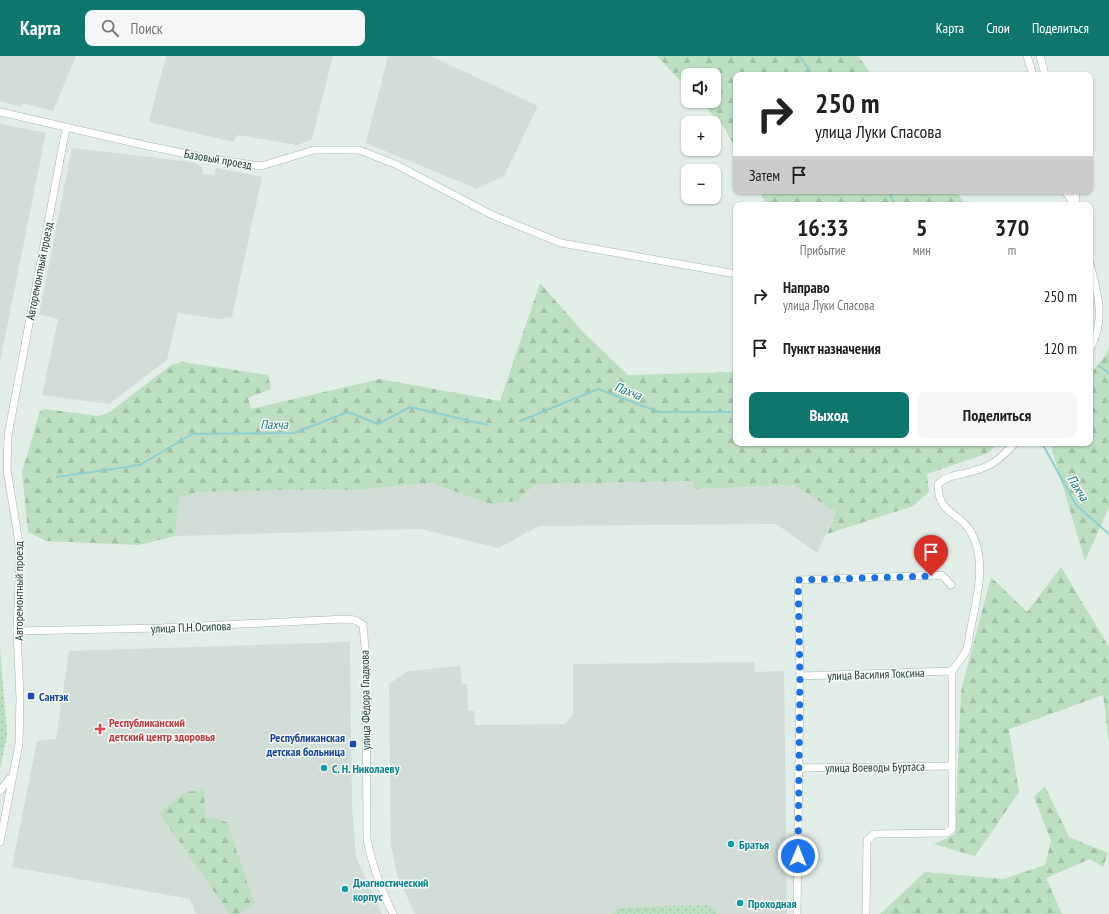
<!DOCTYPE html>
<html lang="ru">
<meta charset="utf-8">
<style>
:root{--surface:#fff;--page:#f6f6f6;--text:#222;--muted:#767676;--accent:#0f766e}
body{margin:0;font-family:"PT Sans Narrow",sans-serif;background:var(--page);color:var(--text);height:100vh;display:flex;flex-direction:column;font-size:15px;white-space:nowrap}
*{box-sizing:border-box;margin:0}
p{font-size:13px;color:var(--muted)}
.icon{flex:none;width:22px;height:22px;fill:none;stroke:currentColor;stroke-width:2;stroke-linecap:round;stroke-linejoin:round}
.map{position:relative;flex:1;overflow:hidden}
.drawer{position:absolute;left:733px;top:146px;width:360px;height:244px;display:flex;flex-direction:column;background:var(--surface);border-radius:8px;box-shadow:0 1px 3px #0004}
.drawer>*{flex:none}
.top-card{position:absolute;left:733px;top:16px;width:360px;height:122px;border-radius:8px;box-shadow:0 1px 3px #0004;background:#fff;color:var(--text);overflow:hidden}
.fabs{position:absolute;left:681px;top:12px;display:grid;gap:8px}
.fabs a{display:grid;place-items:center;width:40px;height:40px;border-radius:8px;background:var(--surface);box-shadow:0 1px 3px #0004;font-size:20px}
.pin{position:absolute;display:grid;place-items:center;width:34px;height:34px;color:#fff;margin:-41px -17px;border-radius:50% 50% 50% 0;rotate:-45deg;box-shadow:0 0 4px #0007}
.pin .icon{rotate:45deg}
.me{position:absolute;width:44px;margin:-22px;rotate:1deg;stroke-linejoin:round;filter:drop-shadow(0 0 3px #0008)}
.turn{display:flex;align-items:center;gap:14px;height:84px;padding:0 16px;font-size:18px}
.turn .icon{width:52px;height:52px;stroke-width:2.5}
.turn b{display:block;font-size:28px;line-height:34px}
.then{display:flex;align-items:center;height:38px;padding:0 16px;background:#0003;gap:8px;font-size:15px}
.eta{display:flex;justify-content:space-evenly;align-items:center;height:68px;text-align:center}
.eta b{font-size:24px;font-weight:600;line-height:28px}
.cta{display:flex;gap:8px;margin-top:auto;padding:8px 16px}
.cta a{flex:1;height:46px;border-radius:8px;background:var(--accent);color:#fff;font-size:16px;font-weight:600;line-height:46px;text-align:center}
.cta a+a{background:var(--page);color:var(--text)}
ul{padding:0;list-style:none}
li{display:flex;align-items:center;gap:12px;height:52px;padding:0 16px}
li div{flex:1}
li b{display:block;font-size:15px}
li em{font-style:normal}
header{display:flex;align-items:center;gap:24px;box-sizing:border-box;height:56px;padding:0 20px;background:var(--accent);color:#fff}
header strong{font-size:19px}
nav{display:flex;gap:22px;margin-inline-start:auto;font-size:14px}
.search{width:280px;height:36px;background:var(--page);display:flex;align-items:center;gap:10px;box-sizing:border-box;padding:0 14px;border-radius:8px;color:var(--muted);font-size:15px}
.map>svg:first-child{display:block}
.built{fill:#d1ddd6}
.grass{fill:url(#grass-dots)}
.forest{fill:url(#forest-firs)}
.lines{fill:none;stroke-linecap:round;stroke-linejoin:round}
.stream{stroke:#8bd1d2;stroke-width:2}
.minor-casing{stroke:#a5b5ad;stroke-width:8}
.minor{stroke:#fff;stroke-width:7}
.route{stroke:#1a73e8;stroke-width:7;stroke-dasharray:0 12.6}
.transit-dot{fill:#1a4fb4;stroke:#f4f9f6;stroke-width:1.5}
.health-dot{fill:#e0444e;stroke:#f4f9f6;stroke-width:1.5}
.culture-dot{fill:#0f9aa8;stroke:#f4f9f6;stroke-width:1.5}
.labels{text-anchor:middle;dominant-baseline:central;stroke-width:3;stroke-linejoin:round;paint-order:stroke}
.street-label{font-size:12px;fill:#223f33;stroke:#f4f9f6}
.transit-label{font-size:12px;font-weight:bold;fill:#164399;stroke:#f4f9f6;text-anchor:start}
.health-label{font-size:12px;font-weight:bold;fill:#be3a42;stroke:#f4f9f6;text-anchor:start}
.culture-label{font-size:12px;font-weight:bold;fill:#0d838f;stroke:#f4f9f6;text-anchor:start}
.water-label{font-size:13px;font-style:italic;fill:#1b787c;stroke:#f4f9f6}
</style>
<header>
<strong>Карта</strong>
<div class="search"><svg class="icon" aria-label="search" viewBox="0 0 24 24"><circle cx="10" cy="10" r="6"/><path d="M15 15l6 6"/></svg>Поиск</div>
<nav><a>Карта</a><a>Слои</a><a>Поделиться</a></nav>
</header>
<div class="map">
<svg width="1109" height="858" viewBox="0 0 1109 858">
<defs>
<pattern id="grass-dots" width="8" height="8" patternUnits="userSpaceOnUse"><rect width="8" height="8" fill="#bcdec1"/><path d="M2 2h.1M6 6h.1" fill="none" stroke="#a1c0a6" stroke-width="1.8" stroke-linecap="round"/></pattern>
<pattern id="forest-firs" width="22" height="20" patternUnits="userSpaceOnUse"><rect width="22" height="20" fill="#bcdec1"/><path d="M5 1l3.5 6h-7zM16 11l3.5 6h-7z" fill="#a1c0a6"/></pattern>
</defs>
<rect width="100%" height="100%" fill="#e3ede7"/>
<g class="built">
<path d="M 0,0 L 76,0 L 53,55 L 22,47 L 21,51 L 0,45 Z"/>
<path d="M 166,0 L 333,0 L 312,83 L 298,89 L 238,79 L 233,86 L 149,66 Z"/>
<path d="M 388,0 L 431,0 L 538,50 L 504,120 L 477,133 L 366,87 Z"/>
<path d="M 0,68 L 46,77 L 0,306 Z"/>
<path d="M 72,92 L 192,106 L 202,111 L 203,118 L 214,119 L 216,112 L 262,121 L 232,261 L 219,263 L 178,257 L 167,304 L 109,348 L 42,339 L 58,263 L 39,258 Z"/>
<path d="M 693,425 L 694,433 L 794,429 L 836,456 L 817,497 L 776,468 L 539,470 L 499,492 L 420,473 L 175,480 L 179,442 L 198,436 L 334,433 L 352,434 L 431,427 L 491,448 L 517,445 L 536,428 Z"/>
<path d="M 350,586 L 352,751 L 356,801 L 382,858 L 196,858 L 190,843 L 12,811 L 37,685 L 56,683 L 69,595 Z"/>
<path d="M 754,606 L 755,616 L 784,615 L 787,858 L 415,858 L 397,819 L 391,788 L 389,628 L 408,615 L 460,610 L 462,628 L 467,628 L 468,654 L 474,655 L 475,669 L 565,668 L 573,658 L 573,608 Z"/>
</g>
<g class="grass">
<path d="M 0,592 L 7,679 L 0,713 Z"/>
<path d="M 711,849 L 718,858 L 614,858 L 613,856 L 619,852 Z"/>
</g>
<g class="forest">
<path d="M 657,0 L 858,0 L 872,19 L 736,19 L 736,93 L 724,71 L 700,45 L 714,45 L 714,19 L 688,19 L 688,33 Z"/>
<path d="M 759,135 L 956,135 L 966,149 L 767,149 Z"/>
<path d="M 540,227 L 583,276 L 628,319 L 736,316 L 736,387 L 998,387 L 988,397 L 927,418 L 929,436 L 913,450 L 827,478 L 836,456 L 794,429 L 694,433 L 693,425 L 536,428 L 517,445 L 491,448 L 431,427 L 352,434 L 334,433 L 198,436 L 179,442 L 175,480 L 139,489 L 46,485 L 28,476 L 22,416 L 40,355 L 45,353 L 98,360 L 110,356 L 171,309 L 183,306 L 268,319 L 271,333 L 248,342 L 251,353 L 380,323 L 500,345 Z"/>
<path d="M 1109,294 L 1109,451 L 1085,505 L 1050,387 L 1090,387 L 1090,319 Z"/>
<path d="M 1061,511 L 1109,591 L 1109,687 L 1103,639 L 1009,673 L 1019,736 L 975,800 L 934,788 L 955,778 L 961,635 L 991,521 L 1027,556 Z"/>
<path d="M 1045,730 L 1069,781 L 1108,797 L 1103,811 L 1090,803 L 1046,822 L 1062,858 L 880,858 L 925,816 L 1003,823 L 1045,809 L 1051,785 L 1034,741 Z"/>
<path d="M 204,734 L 205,761 L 227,766 L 254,847 L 238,858 L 230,858 L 159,757 L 186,736 Z"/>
</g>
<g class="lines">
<g class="stream">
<path d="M 799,0 L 813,19"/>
<path d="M 889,135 L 895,149"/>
<path d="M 1099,310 L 1109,317"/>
<path d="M 520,365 L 598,333 L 659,356 L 736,356"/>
<path d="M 1042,387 L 1076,449 L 1109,478"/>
<path d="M 57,421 L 140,409 L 192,378 L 294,377 L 348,356 L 378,368 L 410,351 L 488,369"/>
</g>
<g class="minor-casing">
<g id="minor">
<path d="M 1027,0 L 1033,19"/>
<path d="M 1040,0 L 1045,19"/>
<path d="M 0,56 L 148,90 L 212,103 L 261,110 L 314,94 L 359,94 L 395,108 L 492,159 L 561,187 L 736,218"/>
<path d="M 1065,135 L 1075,149 L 1076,135"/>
<path d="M 1090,208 C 1098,239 1106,263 1090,293"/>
<path d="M 17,575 L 160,572 L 345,563 L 355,564 L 363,569 L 366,603 L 367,783 C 372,810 381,833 393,858"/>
<path d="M 800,620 L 952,615"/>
<path d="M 799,712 L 952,710"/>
<path d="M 0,735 L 9,723"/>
<path d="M 0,786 L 19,688 L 20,641 L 17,575 L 20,500 L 18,481 L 7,414 L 8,379 L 66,72"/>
<path d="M 797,858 L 800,620 L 798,524 L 942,519 L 951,529"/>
<path d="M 866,858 L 867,784 L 874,778 L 946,777 L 952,773 L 952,615 C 956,609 963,602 966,595 C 969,588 969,579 971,571 C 977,541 988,501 969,473 C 955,454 938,457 938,428 C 949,418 963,419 976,414 C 993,410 1004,399 1015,387"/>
</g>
</g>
<use href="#minor" class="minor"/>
</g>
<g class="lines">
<path class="route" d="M 798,800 L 800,620 L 798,524 L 931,520"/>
</g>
<g class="transit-dot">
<rect x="27" y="636" width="8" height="8" rx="2"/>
<rect x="349" y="684" width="8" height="8" rx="2"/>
</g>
<path class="health-dot" d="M98 667h4v4h4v4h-4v4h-4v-4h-4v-4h4z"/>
<g class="culture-dot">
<circle cx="324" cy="712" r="4"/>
<circle cx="731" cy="788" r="4"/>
<circle cx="345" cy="833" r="4"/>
<circle cx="740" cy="847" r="4"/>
</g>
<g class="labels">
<g class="street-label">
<text transform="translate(218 103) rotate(10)">Базовый проезд</text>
<text transform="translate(39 215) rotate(-79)">Авторемонтный проезд</text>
<text transform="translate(18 535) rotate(-90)">Авторемонтный проезд</text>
<text transform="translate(191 571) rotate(-2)">улица П.Н.Осипова</text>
<text transform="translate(876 618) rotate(-2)">улица Василия Токсина</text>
<text transform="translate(365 644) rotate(-91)">улица Фёдора Гладкова</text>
<text transform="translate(875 711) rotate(-1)">улица Воеводы Буртаса</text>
</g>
<g class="transit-label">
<text x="39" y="640">Сантэк</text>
<text x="345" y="681" text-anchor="end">Республиканская<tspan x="345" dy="14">детская больница</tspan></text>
</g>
<g class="health-label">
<text x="109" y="666">Республиканский<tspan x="109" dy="14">детский центр здоровья</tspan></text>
</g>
<g class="culture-label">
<text x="332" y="712">С. Н. Николаеву</text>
<text x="739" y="788">Братья</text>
<text x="353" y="826">Диагностический<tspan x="353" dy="14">корпус</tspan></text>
<text x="748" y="847">Проходная</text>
</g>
<g class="water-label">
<text transform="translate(628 335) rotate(21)">Пахча</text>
<text x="274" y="368">Пахча</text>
<text transform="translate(1078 432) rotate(58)">Пахча</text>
</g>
</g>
</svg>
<div class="fabs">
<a><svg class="icon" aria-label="sound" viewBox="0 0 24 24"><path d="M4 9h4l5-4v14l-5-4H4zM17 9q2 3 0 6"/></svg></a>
<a>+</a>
<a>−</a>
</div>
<div class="pin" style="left:931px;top:520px;background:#d93025"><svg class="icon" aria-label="arrive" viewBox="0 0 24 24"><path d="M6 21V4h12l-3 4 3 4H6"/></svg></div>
<svg class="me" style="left:798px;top:800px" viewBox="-20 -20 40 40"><circle r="17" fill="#1a73e8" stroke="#fff" stroke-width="3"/><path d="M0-11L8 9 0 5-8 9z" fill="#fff"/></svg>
<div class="top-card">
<div class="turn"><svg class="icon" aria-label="right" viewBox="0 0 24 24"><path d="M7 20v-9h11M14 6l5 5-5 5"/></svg><div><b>250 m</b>улица Луки Спасова</div></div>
<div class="then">Затем<svg class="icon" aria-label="arrive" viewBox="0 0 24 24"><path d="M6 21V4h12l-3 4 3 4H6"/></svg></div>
</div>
<section class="drawer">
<div class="eta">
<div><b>16:33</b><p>Прибытие</p></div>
<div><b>5</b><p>мин</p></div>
<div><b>370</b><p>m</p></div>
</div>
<ul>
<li><svg class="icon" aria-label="right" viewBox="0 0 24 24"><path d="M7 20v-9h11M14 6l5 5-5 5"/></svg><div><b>Направо</b><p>улица Луки Спасова</p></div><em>250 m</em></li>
<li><svg class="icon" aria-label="arrive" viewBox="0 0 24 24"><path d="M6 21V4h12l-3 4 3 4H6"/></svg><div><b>Пункт назначения</b></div><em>120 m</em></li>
</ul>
<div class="cta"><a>Выход</a><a>Поделиться</a></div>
</section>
</div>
